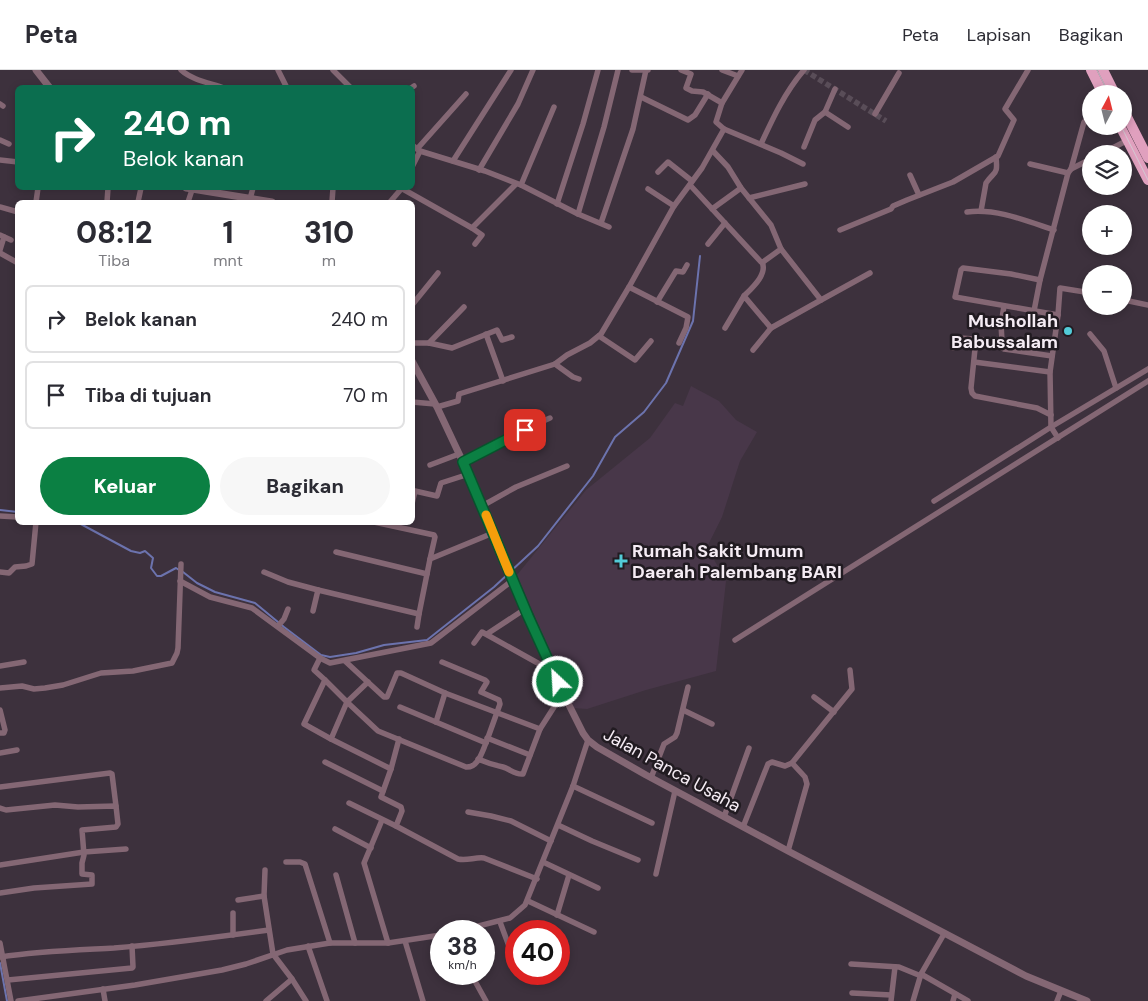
<!DOCTYPE html>
<html lang="id">
<meta charset="utf-8">
<style>
:root{--surface:#fff;--page:#f7f7f7;--text:#2b2b33;--muted:#7c7c81;--line:#e1e1e2;--accent:#0b8043}
body{margin:0;font-family:"DM Sans",sans-serif;background:var(--page);color:var(--text);height:100vh;display:flex;flex-direction:column;font-size:19px;white-space:nowrap}
*{box-sizing:border-box;margin:0}
p{font-size:16px;color:var(--muted)}
.icon{flex:none;width:28px;height:28px;fill:none;stroke:currentColor;stroke-width:2;stroke-linecap:round;stroke-linejoin:round}
.map{position:relative;flex:1;overflow:hidden}
.side{position:absolute;left:15px;top:130px;width:400px;height:325px;display:flex;flex-direction:column;background:var(--surface);border-radius:8px;box-shadow:0 2px 8px #0003}
.side>*{flex:none}
.hud{position:absolute;left:15px;top:15px;width:400px;height:105px;border-radius:8px;box-shadow:0 2px 8px #0003;background:#0b6e4f;color:#fff;overflow:hidden}
.needle{width:32px;rotate:7deg}
.buttons{position:absolute;left:1082px;top:15px;display:grid;gap:10px}
.buttons a{display:grid;place-items:center;width:50px;height:50px;border-radius:50%;background:var(--surface);box-shadow:0 2px 8px #0003;font-size:25px}
.speed{position:absolute;left:430px;top:850px;display:flex;gap:10px;font-size:25px;font-weight:700;text-align:center}
.speed>*{display:grid;place-content:center;width:65px;height:65px;border-radius:50%;background:var(--surface);box-shadow:0 2px 8px #0003;line-height:1}
.speed small{font-size:12px;font-weight:400}
.speed .limit{border:8px solid #d22;background:#fff;color:#111}
.pin{position:absolute;display:grid;place-items:center;width:42px;height:42px;color:#fff;margin:-21px;border-radius:10px;box-shadow:0 2px 8px #0006}
.me{position:absolute;width:55px;margin:-28px;rotate:335deg;stroke-linejoin:round;filter:drop-shadow(0 0 4px #0008)}
.turn{display:flex;align-items:center;gap:18px;height:105px;padding:0 25px;font-size:22px}
.turn .icon{width:65px;height:65px;stroke-width:2.5}
.turn b{display:block;font-size:35px;line-height:42px}
.eta{display:flex;justify-content:space-evenly;align-items:center;height:85px;text-align:center}
.eta b{font-size:30px;font-weight:800;line-height:35px}
.primary-button{display:flex;gap:10px;margin-top:auto;padding:10px 25px}
.primary-button a{flex:1;height:58px;border-radius:30px;background:var(--accent);color:#fff;font-size:20px;font-weight:800;line-height:58px;text-align:center}
.primary-button a+a{background:var(--page);color:var(--text)}
ul{padding:0;list-style:none}
li{display:flex;align-items:center;gap:15px;height:68px;margin:0 10px 8px;padding:0 15px;border:2px solid var(--line);border-radius:8px}
li div{flex:1}
li b{display:block;font-size:19px}
li em{font-style:normal}
header{display:flex;align-items:center;gap:30px;box-sizing:border-box;height:70px;padding:0 25px;background:var(--surface);border-bottom:1px solid var(--line)}
header strong{font-size:24px}
nav{display:flex;gap:28px;margin-inline-start:auto;font-size:18px}
.map>svg:first-child{display:block}
.built{fill:#483749}
.lines{fill:none;stroke-linecap:round;stroke-linejoin:round}
.stream{stroke:#6c73ae;stroke-width:2}
.minor-tunnel{stroke:#594d58;stroke-width:5.5;stroke-dasharray:5.5 3;stroke-linecap:butt}
.minor{stroke:#846774;stroke-width:5.5}
.tertiary{stroke:#846774;stroke-width:7}
.trunk{stroke:#e0a0be;stroke-width:10}
.tram{stroke:#d3c9d2;stroke-width:1}
.route-casing{stroke:#07532c;stroke-width:12}
.route{stroke:#0b8043;stroke-width:9}
.slow{stroke:#f59e0b;stroke-width:9}
.poi-dot{fill:#52cbd8;stroke:#211b21;stroke-width:2}
.labels{text-anchor:middle;dominant-baseline:central;stroke-width:5;stroke-linejoin:round;paint-order:stroke}
.poi-label{font-size:18px;font-weight:bold;fill:#f5ecf4;stroke:#211b21;text-anchor:end}
.street-label{font-size:18px;fill:#f5ecf4;stroke:#211b21}
</style>
<header>
<strong>Peta</strong>
<nav><a>Peta</a><a>Lapisan</a><a>Bagikan</a></nav>
</header>
<div class="map">
<svg width="1148" height="931" viewBox="0 0 1148 931">
<rect width="100%" height="100%" fill="#3d313d"/>
<path class="built" d="M 691,316 L 719,331 L 736,350 L 757,362 L 740,391 L 722,447 L 707,477 L 726,511 L 716,601 L 646,620 L 587,639 L 574,638 L 517,505 L 586,420 L 650,368 L 675,333 L 683,336 Z"/>
<g class="lines">
<g class="stream">
<path d="M 0,440 L 18,442"/>
<path d="M 77,452 L 131,481 L 140,483 L 145,481 L 153,488 L 151,498 L 157,506 L 161,506 L 176,498 L 179,500"/>
<path d="M 511,501 L 538,476 L 593,406 L 615,367 L 644,342 L 666,313 L 693,251 L 700,186"/>
<path d="M 183,502 L 197,513 L 215,522 L 255,533 L 284,557 L 321,585 L 330,587 L 356,583 L 384,575 L 427,570 L 494,517 L 508,504"/>
<path d="M 0,893 L 7,931"/>
</g>
<path class="minor-tunnel" d="M 804,0 L 886,51"/>
<g class="minor">
<path d="M 181,0 C 192,10 210,13 224,18"/>
<path d="M 278,0 L 287,18"/>
<path d="M 333,0 L 351,18"/>
<path d="M 632,0 L 648,0"/>
<path d="M 681,0 L 691,4 L 686,18 L 692,21 L 703,22 L 722,33"/>
<path d="M 722,0 L 738,6"/>
<path d="M 742,0 L 722,33 L 716,52 L 724,59 L 781,83 L 803,94"/>
<path d="M 411,18 L 414,16"/>
<path d="M 641,27 L 688,50 L 695,45 L 708,24"/>
<path d="M 0,34 L 3,36"/>
<path d="M 825,42 L 848,57"/>
<path d="M 875,44 L 899,3"/>
<path d="M 0,70 L 9,74"/>
<path d="M 761,74 C 773,48 785,22 804,0"/>
<path d="M 412,75 L 420,81 L 485,101 L 521,115 L 578,144 L 609,157"/>
<path d="M 804,77 L 815,50 L 825,42 L 835,19"/>
<path d="M 417,79 L 466,24"/>
<path d="M 1101,84 L 1128,70"/>
<path d="M 0,90 L 18,92"/>
<path d="M 453,91 L 511,0"/>
<path d="M 1030,94 L 1068,103"/>
<path d="M 412,97 L 420,81"/>
<path d="M 1071,99 L 1084,52"/>
<path d="M 479,100 L 518,34 L 533,0"/>
<path d="M 658,102 L 668,92 L 692,111"/>
<path d="M 910,105 L 919,125"/>
<path d="M 521,115 L 554,37"/>
<path d="M 690,115 L 725,153"/>
<path d="M 401,118 L 472,158 L 516,114"/>
<path d="M 648,119 L 674,136"/>
<path d="M 749,128 L 805,114"/>
<path d="M 250,129 L 253,118"/>
<path d="M 36,132 L 38,118"/>
<path d="M 107,132 L 108,118"/>
<path d="M 138,132 L 141,118"/>
<path d="M 188,132 L 192,120"/>
<path d="M 332,132 L 333,118"/>
<path d="M 390,132 L 402,118"/>
<path d="M 557,134 L 583,54 L 598,0"/>
<path d="M 0,137 L 18,142"/>
<path d="M 712,139 L 741,118"/>
<path d="M 981,141 L 986,113 C 995,100 998,106 996,87"/>
<path d="M 967,142 C 996,138 1027,151 1054,160"/>
<path d="M 578,144 L 604,57 L 618,0"/>
<path d="M 601,153 L 633,59 L 646,0"/>
<path d="M 472,158 L 482,165 L 475,174"/>
<path d="M 840,160 L 891,139 L 893,136 L 907,130 L 953,112 L 998,86 L 1014,50 L 1005,39 L 1028,0"/>
<path d="M 0,165 L 11,170"/>
<path d="M 708,174 L 725,153 L 761,192 L 763,192 L 781,179 L 771,155 L 741,118 L 728,97 L 713,81"/>
<path d="M 781,179 L 821,230 L 870,203"/>
<path d="M 0,180 L 4,167"/>
<path d="M 0,183 L 18,193"/>
<path d="M 1040,210 L 1011,204 L 963,198 L 961,200 L 955,227 L 1058,245 L 1060,218 L 1091,223"/>
<path d="M 629,217 L 688,247 L 686,258 L 679,273"/>
<path d="M 744,226 C 752,218 768,204 762,192"/>
<path d="M 1124,230 L 1148,235"/>
<path d="M 657,232 L 676,201 L 683,202 L 687,195"/>
<path d="M 412,235 L 438,203"/>
<path d="M 1034,241 L 1040,210 L 1068,103 L 1071,99 L 1091,89"/>
<path d="M 1058,245 L 1050,302 L 1051,357 L 1058,368"/>
<path d="M 725,258 L 744,226 L 771,258 L 821,230"/>
<path d="M 486,264 L 503,311"/>
<path d="M 1090,264 L 1104,281 L 1116,318"/>
<path d="M 599,266 L 635,290 L 651,271"/>
<path d="M 976,269 L 971,318 L 972,323 L 975,326 L 1037,338 L 1051,345"/>
<path d="M 1002,271 L 1001,254 L 1004,236"/>
<path d="M 412,273 L 429,273 L 452,278 L 497,260 L 502,270 L 512,267"/>
<path d="M 429,273 L 464,237"/>
<path d="M 953,278 L 955,271 L 960,268 L 1002,271 L 1002,278 L 1004,279 L 1052,286"/>
<path d="M 753,280 L 771,258"/>
<path d="M 974,292 L 1050,302"/>
<path d="M 555,294 L 573,307 L 579,309"/>
<path d="M 412,332 L 435,334"/>
<path d="M 437,337 L 458,331 L 459,324 L 555,294 L 567,285 L 590,273 L 601,264 L 629,217 L 674,136 L 702,98 L 724,59"/>
<path d="M 463,392 L 512,365 L 550,348"/>
<path d="M 430,395 L 459,384"/>
<path d="M 934,431 L 1051,357 L 1148,299"/>
<path d="M 412,434 L 415,421 L 437,426 L 441,413 L 469,404"/>
<path d="M 482,436 L 516,417 L 567,396"/>
<path d="M 0,446 L 18,447"/>
<path d="M 374,452 L 434,465 L 435,467 L 430,489"/>
<path d="M 336,482 L 427,504"/>
<path d="M 0,502 L 9,503 L 15,497 L 26,496 L 32,494 L 36,452"/>
<path d="M 264,502 L 288,512 L 318,520"/>
<path d="M 180,511 L 210,527 L 252,538 L 320,588 L 330,593 L 431,573 L 513,510"/>
<path d="M 313,541 L 318,520 L 419,544 L 430,489 L 493,463"/>
<path d="M 278,556 L 284,549 L 288,539"/>
<path d="M 417,557 L 419,544"/>
<path d="M 487,564 L 525,539"/>
<path d="M 735,570 L 1148,311"/>
<path d="M 474,573 L 482,562 L 552,601"/>
<path d="M 320,588 L 314,600 L 325,610 L 304,654 L 331,669"/>
<path d="M 345,591 L 384,627 L 387,627 L 397,603 L 401,603 L 445,623 L 540,659"/>
<path d="M 0,596 L 24,592"/>
<path d="M 325,610 L 347,632 L 368,612"/>
<path d="M 0,618 L 22,616 L 34,619 L 45,618 L 63,615 L 101,603 L 133,601 L 172,593 L 177,583 L 178,578 L 181,494"/>
<path d="M 814,627 L 834,642"/>
<path d="M 400,637 L 486,673 L 500,634 L 499,630 L 481,622 L 487,612 L 485,610 L 442,592"/>
<path d="M 0,640 L 5,660 L 4,663 L 0,663"/>
<path d="M 683,640 L 712,654"/>
<path d="M 436,652 L 445,623"/>
<path d="M 487,668 L 530,685"/>
<path d="M 486,673 C 482,682 478,698 466,697 L 378,661 L 347,632 L 331,669 L 391,699 L 381,727 L 401,737 L 402,741 L 396,756 L 458,789 C 467,791 475,787 484,788 L 537,809"/>
<path d="M 0,683 L 17,680"/>
<path d="M 478,689 C 487,693 494,695 503,697 C 510,699 515,705 523,704 L 540,659 L 563,623"/>
<path d="M 325,692 L 383,721"/>
<path d="M 391,699 L 399,669"/>
<path d="M 651,708 L 664,674 L 675,667 L 677,663 L 688,617"/>
<path d="M 573,716 L 652,753"/>
<path d="M 0,717 L 110,703 L 112,704 L 116,736"/>
<path d="M 349,733 L 396,756"/>
<path d="M 0,738 L 6,740 L 55,735 L 78,737 L 116,736 L 118,754 L 116,757 L 82,760 L 84,785 L 82,793 L 82,804 L 92,805 L 92,814 L 34,818 L 0,823"/>
<path d="M 468,742 L 491,746 L 511,751 L 551,771"/>
<path d="M 724,747 L 749,678"/>
<path d="M 382,750 L 364,793 L 388,873"/>
<path d="M 558,755 L 592,771 L 638,790"/>
<path d="M 743,757 L 768,694 L 772,692 L 785,696 L 792,693"/>
<path d="M 335,759 L 371,778"/>
<path d="M 788,781 L 807,714 L 805,707 L 792,693 L 852,619 L 850,600"/>
<path d="M 286,792 L 300,792 L 305,794 L 330,873"/>
<path d="M 543,792 L 598,818"/>
<path d="M 0,795 L 84,782 L 126,779"/>
<path d="M 265,800 L 264,826 L 273,884 L 292,909 L 306,931"/>
<path d="M 656,804 L 675,721"/>
<path d="M 336,805 L 355,873"/>
<path d="M 238,830 L 264,826"/>
<path d="M 528,831 L 594,862"/>
<path d="M 233,843 L 233,865"/>
<path d="M 557,845 L 569,805"/>
<path d="M 500,852 L 513,887"/>
<path d="M 459,861 L 510,848 L 525,835 L 573,716 L 588,670"/>
<path d="M 405,871 L 423,931"/>
<path d="M 0,873 L 11,931"/>
<path d="M 308,876 L 327,931"/>
<path d="M 0,887 C 38,881 76,880 114,878 C 166,874 218,867 269,860"/>
<path d="M 851,894 L 899,897 L 921,906"/>
<path d="M 471,904 L 486,931"/>
<path d="M 921,904 L 968,931"/>
<path d="M 8,910 L 132,898 L 133,897 L 132,876"/>
<path d="M 103,919 L 105,931"/>
<path d="M 852,923 L 891,925"/>
<path d="M 18,931 L 135,915 L 222,900 L 246,894 L 287,880 L 330,873 L 388,873 L 441,865"/>
<path d="M 266,931 L 292,909"/>
<path d="M 891,931 L 895,897"/>
<path d="M 913,931 L 921,904 L 944,864"/>
<path d="M 953,931 L 955,924"/>
<path d="M 1057,931 L 1061,921"/>
</g>
<g class="tertiary">
<path d="M 36,0 L 50,18"/>
<path d="M 186,118 L 272,132"/>
<path d="M 412,291 L 437,337 L 470,407 L 528,546 L 552,601 L 583,663 L 588,670 L 597,677 L 646,705 L 788,781 L 1026,906 L 1087,931"/>
</g>
<g class="trunk">
<path d="M 1091,0 L 1103,24"/>
<path d="M 1103,0 L 1115,24"/>
<path d="M 1124,41 L 1148,88"/>
<path d="M 1120,56 L 1148,110"/>
</g>
<g class="tram">
<path d="M 1097,0 L 1109,24"/>
<path d="M 1121,56 L 1148,110"/>
</g>
</g>
<g class="lines">
<g class="route-casing">
<path id="route" d="M 525,360 L 463,392 L 528,546 L 558,612"/>
</g>
<use href="#route" class="route"/>
<path class="slow" d="M 486,445 L 509,502"/>
</g>
<g class="poi-dot">
<circle cx="1068" cy="261" r="5"/>
<path d="M618.5 483.5h5v5h5v5h-5v5h-5v-5h-5v-5h5z"/>
</g>
<g class="labels">
<g class="poi-label">
<text x="1058" y="251">Mushollah<tspan x="1058" dy="21">Babussalam</tspan></text>
<text x="632" y="481" text-anchor="start">Rumah Sakit Umum<tspan x="632" dy="21">Daerah Palembang BARI</tspan></text>
</g>
<g class="street-label">
<text transform="translate(672 700) rotate(29)">Jalan Panca Usaha</text>
</g>
</g>
</svg>
<div class="buttons">
<a><svg class="needle" viewBox="-14 -14 28 28"><path d="M0-13l5 13h-10z" fill="#e53935"/><path d="M0 13l5-13h-10z" fill="#7c7c81"/></svg></a>
<a><svg class="icon" aria-label="layers" viewBox="0 0 24 24"><path d="M12 4l9 5-9 5-9-5zM3 14l9 5 9-5"/></svg></a>
<a>+</a>
<a>−</a>
</div>
<div class="speed"><div>38<small>km/h</small></div><div class="limit">40</div></div>
<div class="pin" style="left:525px;top:360px;background:#d93025"><svg class="icon" aria-label="arrive" viewBox="0 0 24 24"><path d="M6 21V4h12l-3 4 3 4H6"/></svg></div>
<svg class="me" style="left:558px;top:612px" viewBox="-20 -20 40 40"><circle r="17" fill="#0b8043" stroke="#fff" stroke-width="3"/><path d="M0-11L8 9 0 5-8 9z" fill="#fff"/></svg>
<div class="hud">
<div class="turn"><svg class="icon" aria-label="right" viewBox="0 0 24 24"><path d="M7 20v-9h11M14 6l5 5-5 5"/></svg><div><b>240 m</b>Belok kanan</div></div>
</div>
<section class="side">
<div class="eta">
<div><b>08:12</b><p>Tiba</p></div>
<div><b>1</b><p>mnt</p></div>
<div><b>310</b><p>m</p></div>
</div>
<ul>
<li><svg class="icon" aria-label="right" viewBox="0 0 24 24"><path d="M7 20v-9h11M14 6l5 5-5 5"/></svg><div><b>Belok kanan</b></div><em>240 m</em></li>
<li><svg class="icon" aria-label="arrive" viewBox="0 0 24 24"><path d="M6 21V4h12l-3 4 3 4H6"/></svg><div><b>Tiba di tujuan</b></div><em>70 m</em></li>
</ul>
<div class="primary-button"><a>Keluar</a><a>Bagikan</a></div>
</section>
</div>
